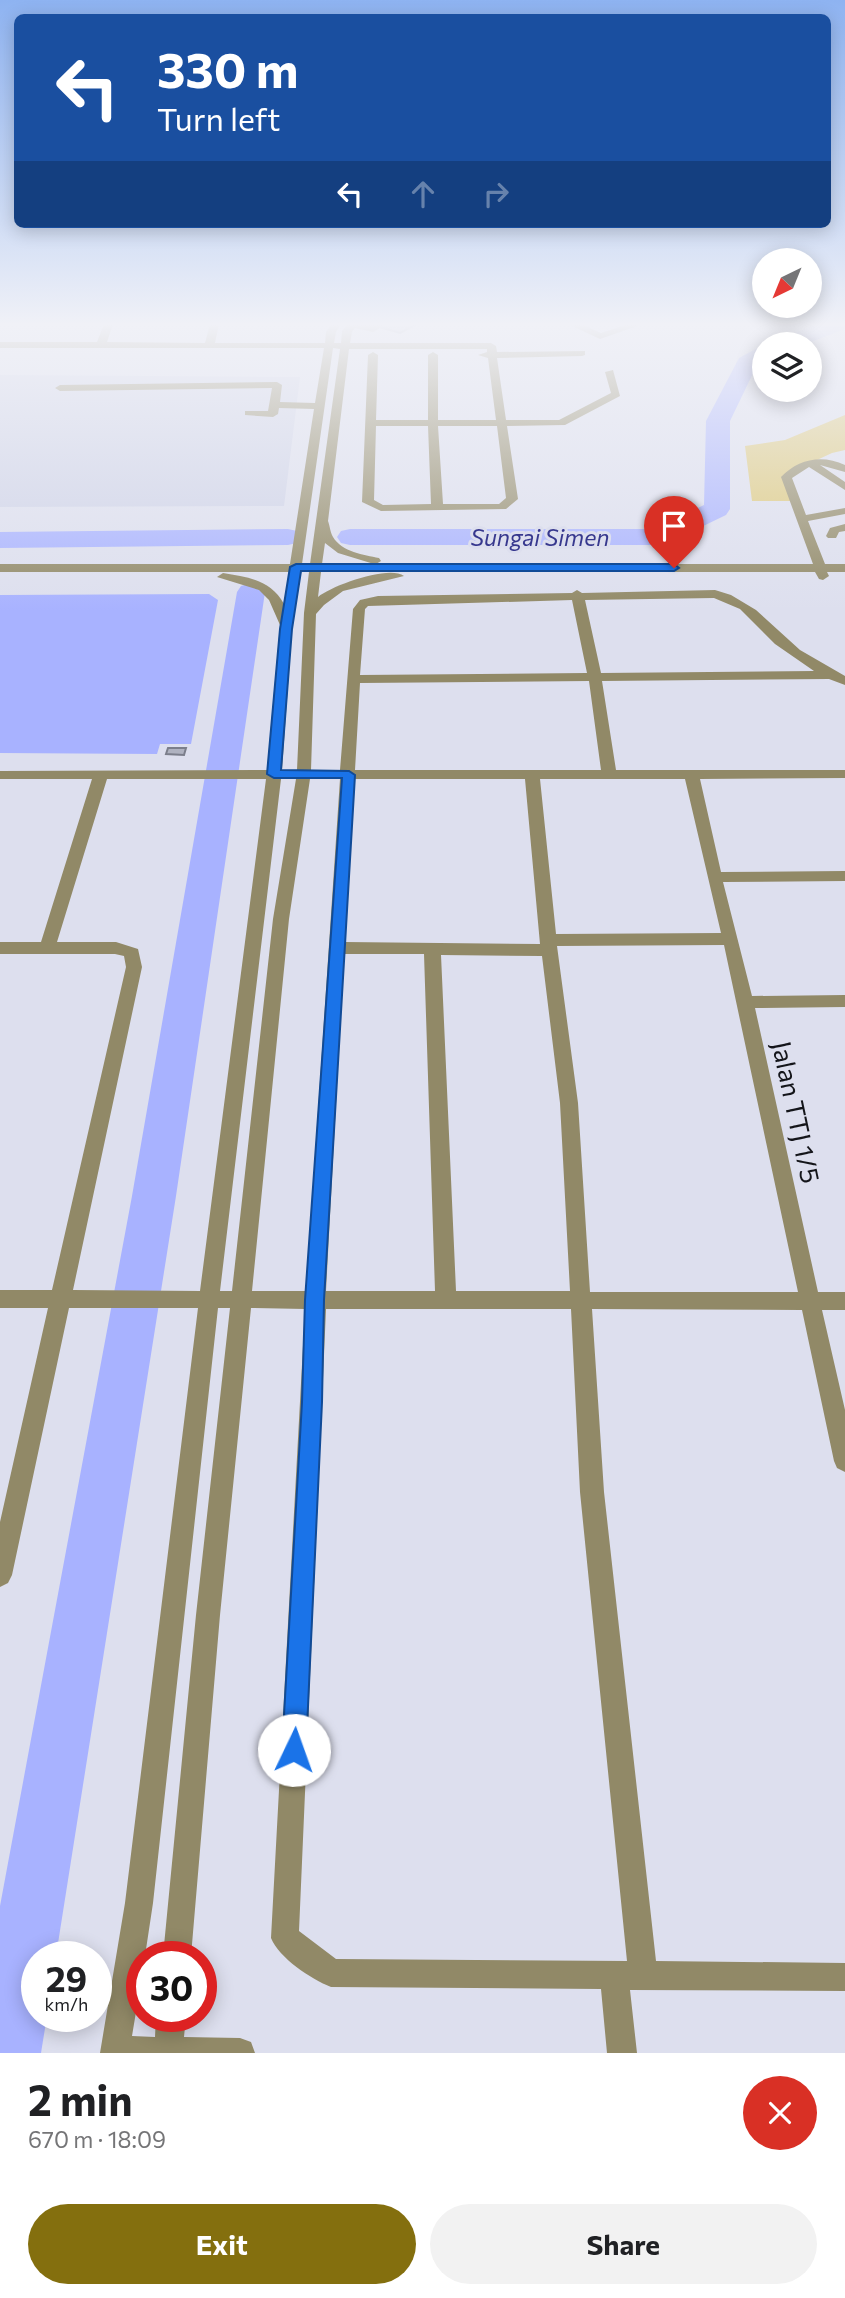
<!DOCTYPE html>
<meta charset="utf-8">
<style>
:root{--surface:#fff;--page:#f2f2f2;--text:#202124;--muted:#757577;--accent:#846f0e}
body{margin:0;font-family:Commissioner,sans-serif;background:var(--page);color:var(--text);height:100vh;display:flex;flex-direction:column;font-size:26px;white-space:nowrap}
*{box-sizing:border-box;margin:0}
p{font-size:23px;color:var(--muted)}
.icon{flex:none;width:38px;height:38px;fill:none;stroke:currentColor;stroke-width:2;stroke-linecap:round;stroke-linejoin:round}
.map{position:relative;height:2053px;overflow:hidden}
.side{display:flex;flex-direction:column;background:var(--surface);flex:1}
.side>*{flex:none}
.hud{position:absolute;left:14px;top:14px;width:817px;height:214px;border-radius:10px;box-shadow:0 4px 18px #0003;background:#1a4fa0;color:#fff;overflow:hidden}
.needle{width:46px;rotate:223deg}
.controls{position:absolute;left:752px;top:248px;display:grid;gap:14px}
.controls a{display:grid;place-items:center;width:70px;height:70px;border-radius:50%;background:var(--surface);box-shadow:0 4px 18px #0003;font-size:35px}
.speed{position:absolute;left:21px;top:1941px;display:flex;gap:14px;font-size:35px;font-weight:700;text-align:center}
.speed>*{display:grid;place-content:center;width:91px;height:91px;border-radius:50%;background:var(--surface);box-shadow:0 4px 18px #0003;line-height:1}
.speed small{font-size:18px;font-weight:400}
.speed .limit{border:10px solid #d22;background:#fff;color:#111}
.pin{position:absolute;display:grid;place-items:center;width:60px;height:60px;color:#fff;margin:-72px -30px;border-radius:50% 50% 50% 0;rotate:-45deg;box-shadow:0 0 7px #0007}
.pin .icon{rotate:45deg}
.me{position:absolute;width:77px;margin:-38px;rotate:3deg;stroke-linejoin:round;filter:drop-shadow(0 0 5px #0008)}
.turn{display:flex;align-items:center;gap:24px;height:147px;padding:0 28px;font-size:32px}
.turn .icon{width:91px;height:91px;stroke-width:2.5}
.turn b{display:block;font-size:49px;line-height:60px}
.lanes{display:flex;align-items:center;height:66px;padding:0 28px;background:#0003;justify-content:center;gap:35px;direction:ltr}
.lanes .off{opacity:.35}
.round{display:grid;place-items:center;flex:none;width:74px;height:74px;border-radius:37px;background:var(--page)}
.headline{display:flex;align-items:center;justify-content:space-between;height:119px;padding:0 28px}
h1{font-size:42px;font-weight:700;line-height:52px}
.cta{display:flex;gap:14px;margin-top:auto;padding:14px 28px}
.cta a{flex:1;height:80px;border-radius:42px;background:var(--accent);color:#fff;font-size:28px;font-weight:700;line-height:80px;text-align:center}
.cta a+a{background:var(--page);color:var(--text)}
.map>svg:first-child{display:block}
.built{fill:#ced2e7}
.green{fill:#ddc878}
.water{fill:#a8b2ff}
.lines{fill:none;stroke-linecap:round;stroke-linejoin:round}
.river{fill:#a8b2ff;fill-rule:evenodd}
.building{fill:#afb2c0;stroke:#7b7e8b;stroke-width:2}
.minor{fill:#918967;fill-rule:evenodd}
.route{fill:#1a73e8;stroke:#114b97;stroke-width:2}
.labels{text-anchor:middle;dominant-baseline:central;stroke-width:6;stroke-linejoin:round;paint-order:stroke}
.far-water-label{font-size:23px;font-style:italic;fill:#37388e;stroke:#dddfee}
.street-label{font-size:26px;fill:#14151a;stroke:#dddfee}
</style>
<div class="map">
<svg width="845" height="2053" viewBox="0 0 845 2053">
<rect width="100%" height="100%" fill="#dddfee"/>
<path class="built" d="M 0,375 L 300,377 L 284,506 L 0,507 Z"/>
<path class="green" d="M 845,415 L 845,450 L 832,453 L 789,473 L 792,501 L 752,501 L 745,446 L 785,440 Z"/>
<path class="water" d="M 209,594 L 218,600 L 191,744 L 160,744 L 157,754 L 0,753 L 0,595 Z"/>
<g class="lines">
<g class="river">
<path d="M 818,324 L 845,324 L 845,329 L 803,345 L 772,345 L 775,340 Z"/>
<path d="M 765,344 L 765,361 L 756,367 L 730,421 L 730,509 L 726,515 L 668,543 L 659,545 L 350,545 L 341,543 L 337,537 L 341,531 L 350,529 L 654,529 L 704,505 L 706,421 L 739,358 Z"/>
<path d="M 288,529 L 297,531 L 301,537 L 297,543 L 288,545 L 0,548 L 0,532 Z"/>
<path d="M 251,583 L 261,586 L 265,592 L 176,1196 L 56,1956 L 37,1956 L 37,2016 L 47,2016 L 41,2053 L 0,2053 L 0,1906 L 132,1196 L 237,592 L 241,586 Z"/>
</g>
</g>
<g class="building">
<path d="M 384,324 L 417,324 L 400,333 L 380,327 Z"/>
<path d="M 168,748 L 186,748 L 184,755 L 166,754 Z"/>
</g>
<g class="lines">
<g class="minor">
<path d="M 104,324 L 113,324 L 107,342 L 205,343 L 210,324 L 219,324 L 215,343 L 325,343 L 326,332 L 332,324 L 341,324 L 336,332 L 334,343 L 341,343 L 342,331 L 348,324 L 387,324 L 373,332 L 355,328 L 352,332 L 350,343 L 491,343 L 496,346 L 497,352 L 585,351 L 585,355 L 582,356 L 497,358 L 506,420 L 559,420 L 611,393 L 605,372 L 613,370 L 620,396 L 565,425 L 507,426 L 518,499 L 506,509 L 381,511 L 362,502 L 368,355 L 373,352 L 378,355 L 376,420 L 428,420 L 428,355 L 433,352 L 438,355 L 438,420 L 496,420 L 488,358 L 478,355 L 487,352 L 487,349 L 349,349 L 328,521 C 330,526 330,532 333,537 C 342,552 364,555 379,558 L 381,561 L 376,564 L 813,564 L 781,477 C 798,459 822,454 845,465 L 845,472 L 820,465 L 845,482 L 845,490 L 809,467 L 792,478 L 806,515 L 845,508 L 845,514 L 808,521 L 825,564 L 845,564 L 845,572 L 827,572 L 829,576 L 823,580 L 819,579 L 815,572 L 321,572 L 318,597 C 333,585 389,565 404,576 L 343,591 L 324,605 L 316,614 L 311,770 L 340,770 L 353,609 L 360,600 L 378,596 L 572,593 L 577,590 L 582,593 L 715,590 L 731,595 L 756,610 L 800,650 L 845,676 L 845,685 L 829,679 L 602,681 L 616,770 L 845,770 L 845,778 L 700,779 L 721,872 L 845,871 L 845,881 L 723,882 L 752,996 L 845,995 L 845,1007 L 755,1008 L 818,1292 L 845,1292 L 845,1310 L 822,1310 L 845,1410 L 845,1472 L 837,1468 L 834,1461 L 802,1310 L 592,1309 L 604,1492 L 656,1961 L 845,1963 L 845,1991 L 630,1990 L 637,2053 L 607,2053 L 601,1989 L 331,1987 C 311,1979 279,1958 271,1938 L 305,1309 L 251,1308 L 220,1615 L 191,1956 L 163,1956 L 196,1615 L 230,1308 L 218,1308 L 153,1903 L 145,1956 L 142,1956 L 142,1976 L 132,2036 L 155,2037 L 156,2016 L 186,2016 L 184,2037 L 240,2038 L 251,2042 L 255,2053 L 100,2053 L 125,1903 L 198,1308 L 69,1308 L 12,1575 L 8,1583 L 0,1587 L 0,1522 L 48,1308 L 0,1308 L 0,1290 L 52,1290 L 126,967 L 124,956 L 115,954 L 0,954 L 0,942 L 41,942 L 92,779 L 0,779 L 0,771 L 267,770 L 280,625 L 269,600 L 259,590 L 217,577 L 223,573 C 248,577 271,580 284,604 L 289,572 L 0,572 L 0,564 L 290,564 L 314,409 L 279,408 L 278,414 L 273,417 L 245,415 L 245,411 L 268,411 L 272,388 L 60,391 L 55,388 L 60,385 L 277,382 L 282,385 L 280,402 L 315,403 L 324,348 L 0,348 L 0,342 L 97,342 ZM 333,348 L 340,349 L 310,564 L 302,564 ZM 376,426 L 428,426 L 431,504 L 383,505 L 374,500 ZM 438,426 L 497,426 L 506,498 L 499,504 L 443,504 ZM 325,543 L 338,553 L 374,564 L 322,564 ZM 301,572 L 309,572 L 304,613 L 297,770 L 282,770 L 292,629 ZM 714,598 L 740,609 L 775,644 L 814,671 L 601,673 L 585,600 ZM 572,600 L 587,673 L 360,675 L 365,609 L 368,606 ZM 589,681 L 601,770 L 355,770 L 360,683 ZM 107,779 L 266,779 L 200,1291 L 73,1290 L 142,967 L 138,949 L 116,942 L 57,942 ZM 281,779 L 296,779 L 273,919 L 232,1291 L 220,1291 ZM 310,779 L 340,779 L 306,1291 L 252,1291 L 289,919 ZM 354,779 L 525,779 L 540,944 L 345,942 ZM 540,779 L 685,779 L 721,933 L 556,934 ZM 724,945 L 798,1292 L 590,1292 L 578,1103 L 557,946 ZM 344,954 L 424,954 L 435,1291 L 326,1291 ZM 441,955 L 542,956 L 560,1103 L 570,1291 L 456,1291 ZM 326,1309 L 571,1309 L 580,1492 L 627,1961 L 336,1959 L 299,1931 Z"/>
<path d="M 568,324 L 581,324 L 601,333 L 628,324 L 643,324 L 600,339 Z"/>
<path d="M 845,524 L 845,531 L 839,532 L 836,538 L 828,538 L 826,536 L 830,528 Z"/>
</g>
</g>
<linearGradient id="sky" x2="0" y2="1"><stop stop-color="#8eb3f1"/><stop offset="0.53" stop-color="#f0f1f7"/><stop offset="1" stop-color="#f0f1f7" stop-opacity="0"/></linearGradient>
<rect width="845" height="612" fill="url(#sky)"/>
<path class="route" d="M 296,564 L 674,564 L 679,568 L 674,571 L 301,571 L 292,629 L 281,770 L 349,771 L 355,775 L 324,1300 L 322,1402 L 306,1750 L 303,1759 L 294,1762 L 286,1759 L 282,1750 L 302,1402 L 305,1300 L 342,778 L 274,778 L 267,774 L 280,629 L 290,567 Z"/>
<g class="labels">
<g class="far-water-label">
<text x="540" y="537">Sungai Simen</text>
</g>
<g class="street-label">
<text transform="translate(797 1112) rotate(78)">Jalan TTJ 1/5</text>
</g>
</g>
</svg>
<div class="controls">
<a><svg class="needle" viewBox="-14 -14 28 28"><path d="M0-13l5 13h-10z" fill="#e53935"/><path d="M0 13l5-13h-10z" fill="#757577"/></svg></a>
<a><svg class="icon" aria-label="layers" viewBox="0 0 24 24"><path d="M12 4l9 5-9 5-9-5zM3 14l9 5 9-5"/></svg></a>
</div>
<div class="speed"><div>29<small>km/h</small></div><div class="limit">30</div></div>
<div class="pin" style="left:674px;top:568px;background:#d93025"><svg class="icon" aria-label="arrive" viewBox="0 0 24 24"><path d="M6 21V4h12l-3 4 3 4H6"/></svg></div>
<svg class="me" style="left:294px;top:1750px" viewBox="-20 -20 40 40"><circle r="19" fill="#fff"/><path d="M0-13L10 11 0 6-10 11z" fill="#1a73e8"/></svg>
<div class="hud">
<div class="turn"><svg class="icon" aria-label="left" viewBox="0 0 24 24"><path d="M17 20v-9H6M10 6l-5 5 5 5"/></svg><div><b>330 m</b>Turn left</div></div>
<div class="lanes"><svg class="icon" aria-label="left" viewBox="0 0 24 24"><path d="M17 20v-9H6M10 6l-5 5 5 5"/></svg><svg class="icon off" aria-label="ahead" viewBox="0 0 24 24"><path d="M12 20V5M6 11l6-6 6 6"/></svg><svg class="icon off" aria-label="right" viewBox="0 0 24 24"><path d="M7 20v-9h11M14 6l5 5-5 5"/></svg></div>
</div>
</div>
<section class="side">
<div class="headline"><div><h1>2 min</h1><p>670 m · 18:09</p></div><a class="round" style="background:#d93025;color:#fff"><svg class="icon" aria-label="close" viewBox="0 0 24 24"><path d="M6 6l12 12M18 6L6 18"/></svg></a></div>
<div class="cta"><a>Exit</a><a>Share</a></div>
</section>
